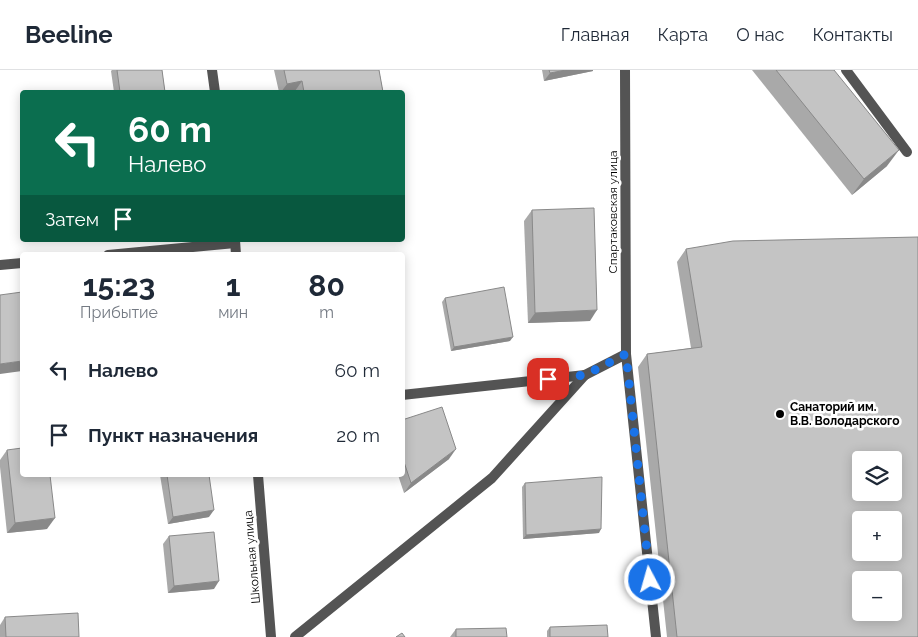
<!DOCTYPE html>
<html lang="ru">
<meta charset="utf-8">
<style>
:root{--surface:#fff;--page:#f6f6f7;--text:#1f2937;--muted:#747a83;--line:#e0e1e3}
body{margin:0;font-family:Raleway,sans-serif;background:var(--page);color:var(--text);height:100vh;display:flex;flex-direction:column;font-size:19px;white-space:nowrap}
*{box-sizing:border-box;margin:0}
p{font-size:16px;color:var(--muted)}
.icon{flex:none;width:28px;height:28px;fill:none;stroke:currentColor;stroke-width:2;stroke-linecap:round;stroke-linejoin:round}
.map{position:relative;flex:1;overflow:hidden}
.side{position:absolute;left:20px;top:182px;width:385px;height:225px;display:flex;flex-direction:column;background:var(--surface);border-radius:5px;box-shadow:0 2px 12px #0003}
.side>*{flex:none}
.top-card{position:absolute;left:20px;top:20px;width:385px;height:152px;border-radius:5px;box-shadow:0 2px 12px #0003;background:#0b6e4f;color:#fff;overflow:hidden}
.fabs{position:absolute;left:852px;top:381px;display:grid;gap:10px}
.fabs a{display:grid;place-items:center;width:50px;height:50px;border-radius:5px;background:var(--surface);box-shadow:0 2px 12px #0003;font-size:25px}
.pin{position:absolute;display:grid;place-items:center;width:42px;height:42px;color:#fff;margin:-21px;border-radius:10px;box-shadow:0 2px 8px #0006}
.me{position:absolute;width:55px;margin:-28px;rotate:354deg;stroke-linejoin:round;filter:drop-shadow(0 0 4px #0008)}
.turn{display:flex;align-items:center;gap:18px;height:105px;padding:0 25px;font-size:22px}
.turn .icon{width:65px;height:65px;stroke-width:2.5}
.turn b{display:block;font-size:35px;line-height:42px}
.then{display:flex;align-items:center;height:48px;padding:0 25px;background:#0003;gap:10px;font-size:19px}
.eta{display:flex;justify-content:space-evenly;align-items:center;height:85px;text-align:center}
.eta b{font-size:30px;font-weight:700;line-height:35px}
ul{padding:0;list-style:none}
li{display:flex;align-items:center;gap:15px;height:65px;padding:0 25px}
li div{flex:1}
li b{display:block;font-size:19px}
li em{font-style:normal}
header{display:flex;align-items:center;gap:30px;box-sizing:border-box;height:70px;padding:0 25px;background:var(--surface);border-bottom:1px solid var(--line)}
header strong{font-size:24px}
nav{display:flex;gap:28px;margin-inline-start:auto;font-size:18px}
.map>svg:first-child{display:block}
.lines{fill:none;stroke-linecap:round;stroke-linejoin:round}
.service{stroke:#545454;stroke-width:10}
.minor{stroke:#545454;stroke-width:10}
.wall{fill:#a9a9a9}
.shaded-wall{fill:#898989}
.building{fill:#c4c4c4;stroke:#898989;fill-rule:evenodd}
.route{stroke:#1a73e8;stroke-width:9;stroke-dasharray:0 16.2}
.poi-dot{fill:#000;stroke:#fff;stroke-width:2}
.labels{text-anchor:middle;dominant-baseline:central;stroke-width:5;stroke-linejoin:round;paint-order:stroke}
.street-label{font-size:12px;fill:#000;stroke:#fff}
.poi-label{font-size:12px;font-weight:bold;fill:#000;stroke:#fff;text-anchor:start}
</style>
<header>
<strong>Beeline</strong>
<nav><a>Главная</a><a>Карта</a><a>О нас</a><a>Контакты</a></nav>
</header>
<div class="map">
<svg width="918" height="567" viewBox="0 0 918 567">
<rect width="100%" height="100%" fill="#fff"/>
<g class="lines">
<g class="service">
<path d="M 846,0 L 907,82"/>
<path d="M 402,325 L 585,305"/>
<path d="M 295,567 L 492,408 L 585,305 L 626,284 L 656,567"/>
</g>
<g class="minor">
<path d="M 212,0 L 215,22"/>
<path d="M 625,0 L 626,284"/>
<path d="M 235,170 L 236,185"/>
<path d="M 108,185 L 235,173"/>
<path d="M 0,195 L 22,193"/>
<path d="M 258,405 L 271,567"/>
</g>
</g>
<g class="wall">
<path d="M 112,0 L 162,0 L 165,22 L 114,22 L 111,1 Z"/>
<path d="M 274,0 L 379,0 L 383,22 L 295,22 L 295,21 L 289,22 L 279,22 Z"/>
<path d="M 542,0 L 593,0 L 593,1 L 544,11 Z"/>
<path d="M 752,0 L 834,0 L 887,96 L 852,125 Z"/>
<path d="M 532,140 L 590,251 L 528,253 L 524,151 Z"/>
<path d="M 686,179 L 918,567 L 667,567 L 638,297 L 647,284 L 691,278 L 677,192 Z"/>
<path d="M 445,228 L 510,271 L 451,281 L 442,232 Z"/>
<path d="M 402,350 L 449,389 L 404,423 L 398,405 L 402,405 Z"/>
<path d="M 7,380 L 47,459 L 7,463 L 0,397 L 0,390 Z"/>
<path d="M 160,405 L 209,405 L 209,447 L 168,454 Z"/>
<path d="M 525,413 L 599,463 L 523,469 L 522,417 Z"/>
<path d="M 169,466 L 214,519 L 168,523 L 163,474 Z"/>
<path d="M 5,547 L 79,567 L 0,567 L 0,555 Z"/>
<path d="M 550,557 L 608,567 L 547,567 L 547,561 Z"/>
<path d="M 456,559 L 507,567 L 450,567 Z"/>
</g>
<g class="shaded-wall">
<path d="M 566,0 L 593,0 L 593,1 L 544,11 L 550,3 Z"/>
<path d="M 302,11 L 295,21 L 289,22 L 281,22 L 287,14 Z"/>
<path d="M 899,80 L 887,96 L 852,125 L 864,109 Z"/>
<path d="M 597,240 L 590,251 L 528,253 L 535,243 Z"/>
<path d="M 513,267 L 510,271 L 451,281 L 454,277 Z"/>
<path d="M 22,291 L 22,301 L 0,304 L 0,294 Z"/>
<path d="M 456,379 L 449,389 L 404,423 L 411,413 Z"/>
<path d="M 214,440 L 209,447 L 168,454 L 173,447 Z"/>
<path d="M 55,448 L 47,459 L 7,463 L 15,453 Z"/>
<path d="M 601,459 L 599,463 L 523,469 L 526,465 Z"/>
<path d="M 219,511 L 214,519 L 168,523 L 174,516 Z"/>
</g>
<g class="building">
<path d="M 117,0 L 162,0 L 165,22 L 120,22 Z"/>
<path d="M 284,0 L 379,0 L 383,22 L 304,22 L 302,11 L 287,14 Z"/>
<path d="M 549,0 L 566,0 L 550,3 Z"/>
<path d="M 776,0 L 834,0 L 899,80 L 864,109 Z"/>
<path d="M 594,138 L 597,240 L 535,243 L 532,140 Z"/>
<path d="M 918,167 L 918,567 L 677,567 L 647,284 L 702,277 L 686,179 L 733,171 ZM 861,390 L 894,390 L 894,422 L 861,422 ZM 861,450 L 894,450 L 894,482 L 861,482 ZM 861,510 L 894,510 L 894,542 L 861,542 Z"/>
<path d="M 504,217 L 513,267 L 454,277 L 445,228 Z"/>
<path d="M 22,222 L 22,291 L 0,294 L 0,225 Z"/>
<path d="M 442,337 L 456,379 L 411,413 L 402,386 L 402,350 Z"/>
<path d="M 22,378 L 22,405 L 50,405 L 55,448 L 15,453 L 7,380 Z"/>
<path d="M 167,405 L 209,405 L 214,440 L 173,447 Z"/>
<path d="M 602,407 L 601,459 L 526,465 L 525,413 Z"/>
<path d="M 214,462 L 219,511 L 174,516 L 169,466 Z"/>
<path d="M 78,543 L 79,567 L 6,567 L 5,547 Z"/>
<path d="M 607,555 L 608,567 L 550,567 L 550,557 Z"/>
<path d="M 506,558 L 507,567 L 456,567 L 456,559 Z"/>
<path d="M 402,563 L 405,567 L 396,567 Z"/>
</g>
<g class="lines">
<path class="route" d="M 548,309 L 585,305 L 626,284 L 650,510"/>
</g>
<circle class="poi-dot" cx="780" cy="344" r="5"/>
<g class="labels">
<g class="street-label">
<text transform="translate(613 142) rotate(-90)">Спартаковская улица</text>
<text transform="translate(252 487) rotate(-95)">Школьная улица</text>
</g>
<g class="poi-label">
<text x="790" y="337">Санаторий им.<tspan x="790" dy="14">В.В. Володарского</tspan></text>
</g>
</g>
</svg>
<div class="fabs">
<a><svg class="icon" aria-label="layers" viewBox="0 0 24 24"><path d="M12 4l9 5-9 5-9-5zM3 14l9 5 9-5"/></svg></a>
<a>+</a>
<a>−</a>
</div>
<div class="pin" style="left:548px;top:309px;background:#d93025"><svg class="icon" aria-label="arrive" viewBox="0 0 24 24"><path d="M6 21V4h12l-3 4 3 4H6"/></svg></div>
<svg class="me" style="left:650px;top:510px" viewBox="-20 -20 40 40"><circle r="17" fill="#1a73e8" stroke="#fff" stroke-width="3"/><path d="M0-11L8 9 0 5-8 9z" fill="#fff"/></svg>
<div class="top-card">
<div class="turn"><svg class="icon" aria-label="left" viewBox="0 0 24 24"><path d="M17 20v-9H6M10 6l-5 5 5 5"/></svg><div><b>60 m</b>Налево</div></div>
<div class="then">Затем<svg class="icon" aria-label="arrive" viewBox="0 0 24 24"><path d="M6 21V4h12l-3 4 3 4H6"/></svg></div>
</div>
<section class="side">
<div class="eta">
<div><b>15:23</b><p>Прибытие</p></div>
<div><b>1</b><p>мин</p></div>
<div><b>80</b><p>m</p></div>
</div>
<ul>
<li><svg class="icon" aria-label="left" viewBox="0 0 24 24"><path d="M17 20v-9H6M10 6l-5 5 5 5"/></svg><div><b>Налево</b></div><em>60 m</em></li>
<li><svg class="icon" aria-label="arrive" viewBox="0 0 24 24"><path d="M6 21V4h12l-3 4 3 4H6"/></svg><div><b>Пункт назначения</b></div><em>20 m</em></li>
</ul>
</section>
</div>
